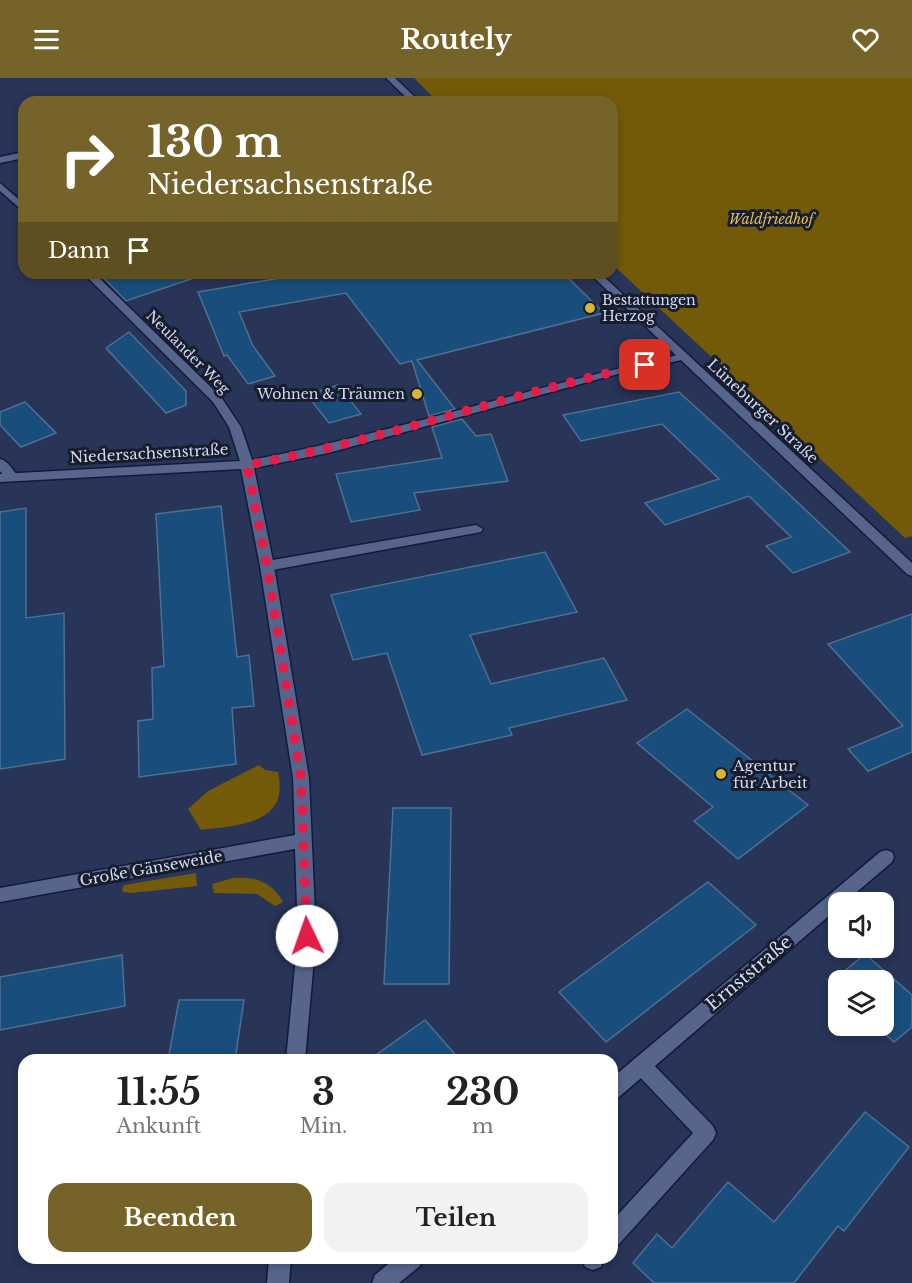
<!DOCTYPE html>
<html lang="de">
<meta charset="utf-8">
<style>
:root{--surface:#fff;--page:#f2f2f2;--text:#222;--muted:#767676;--accent:#76632a}
body{margin:0;font-family:"Libre Baskerville",serif;background:var(--page);color:var(--text);height:100vh;display:flex;flex-direction:column;font-size:22px;white-space:nowrap}
*{box-sizing:border-box;margin:0}
p{font-size:20px;color:var(--muted)}
.icon{flex:none;width:33px;height:33px;fill:none;stroke:currentColor;stroke-width:2;stroke-linecap:round;stroke-linejoin:round}
.map{position:relative;flex:1;overflow:hidden}
.drawer{position:absolute;left:18px;top:976px;width:600px;height:210px;display:flex;flex-direction:column;background:var(--surface);border-radius:18px;box-shadow:0 3px 9px #0003}
.drawer>*{flex:none}
.hud{position:absolute;left:18px;top:18px;width:600px;height:183px;border-radius:18px;box-shadow:0 3px 9px #0003;background:#76632a;color:#fff;overflow:hidden}
.controls{position:absolute;left:828px;top:814px;display:grid;gap:12px}
.controls a{display:grid;place-items:center;width:66px;height:66px;border-radius:12px;background:var(--surface);box-shadow:0 3px 9px #0003;font-size:30px}
.pin{position:absolute;display:grid;place-items:center;width:51px;height:51px;color:#fff;margin:-26px;border-radius:12px;box-shadow:0 3px 9px #0006}
.me{position:absolute;width:66px;margin:-33px;rotate:357deg;stroke-linejoin:round;filter:drop-shadow(0 0 4px #0008)}
.turn{display:flex;align-items:center;gap:21px;height:126px;padding:0 30px;font-size:27px}
.turn .icon{width:78px;height:78px;stroke-width:2.5}
.turn b{display:block;font-size:42px;line-height:51px}
.then{display:flex;align-items:center;height:57px;padding:0 30px;background:#0003;gap:12px;font-size:22px}
.eta{display:flex;justify-content:space-evenly;align-items:center;height:102px;text-align:center}
.eta b{font-size:36px;font-weight:800;line-height:42px}
.cta{display:flex;gap:12px;margin-top:auto;padding:12px 30px}
.cta a{flex:1;height:69px;border-radius:18px;background:var(--accent);color:#fff;font-size:24px;font-weight:800;line-height:69px;text-align:center}
.cta a+a{background:var(--page);color:var(--text)}
header{display:flex;justify-content:space-between;align-items:center;height:78px;padding:0 30px;background:var(--accent);color:#fff;font-size:27px;font-weight:800}
.map>svg:first-child{display:block}
.green{fill:#735a09}
.building{fill:#194d7c;stroke:#4e7092;stroke-width:1.5}
.lines{fill:none;stroke-linecap:round;stroke-linejoin:round}
.lane-casing{stroke:#111a3c;stroke-width:3}
.street-casing{stroke:#111a3c;stroke-width:3}
.secondary-casing{stroke:#111a3c;stroke-width:3}
.lane{fill:#57658d;fill-rule:evenodd}
.street{fill:#57658d;fill-rule:evenodd}
.secondary{fill:#57658d;fill-rule:evenodd}
.route{stroke:#e11d48;stroke-width:10;stroke-dasharray:0 18}
.poi-dot{fill:#dcb233;stroke:#171d2d;stroke-width:2}
.labels{text-anchor:middle;dominant-baseline:central;stroke-width:6;stroke-linejoin:round;paint-order:stroke}
.far-park-label{font-size:14px;font-style:italic;fill:#e3be5b;stroke:#171d2d}
.far-poi-label{font-size:14px;fill:#d2dbf2;stroke:#171d2d;text-anchor:start}
.far-street-label{font-size:14px;fill:#d2dbf2;stroke:#171d2d}
.street-label{font-size:15px;fill:#d2dbf2;stroke:#171d2d}
.poi-label{font-size:15px;fill:#d2dbf2;stroke:#171d2d;text-anchor:start}
.near-street-label{font-size:18px;fill:#d2dbf2;stroke:#171d2d}
</style>
<header><svg class="icon" aria-label="menu" viewBox="0 0 24 24"><path d="M4 6h16M4 12h16M4 18h16"/></svg>Routely<svg class="icon" aria-label="heart" viewBox="0 0 24 24"><path d="M12 20l-8-8c-3-5 5-10 8-4 3-6 11-1 8 4z"/></svg></header>
<div class="map">
<svg width="912" height="1205" viewBox="0 0 912 1205">
<rect width="100%" height="100%" fill="#283458"/>
<g class="green">
<path d="M 414,0 L 912,0 L 912,458 L 905,460 L 612,186 L 612,24 L 438,24 Z"/>
<path d="M 259,687 L 265,692 L 278,694 C 290,747 238,747 201,752 L 188,731 L 208,713 Z"/>
<path d="M 196,795 L 197,808 L 132,815 L 123,814 L 122,811 L 124,807 Z"/>
<path d="M 233,800 C 255,798 272,804 283,824 L 275,828 L 257,816 L 214,815 L 212,806 Z"/>
</g>
<g class="building">
<path d="M 99,195 L 193,195 L 194,200 L 126,223 Z"/>
<path d="M 309,195 L 563,195 L 604,235 L 417,282 L 455,331 L 429,338 L 412,283 L 400,286 L 346,215 L 239,234 L 253,268 L 275,298 L 248,306 L 227,277 L 224,278 L 198,214 Z"/>
<path d="M 129,254 L 186,313 L 186,327 L 166,335 L 106,270 Z"/>
<path d="M 338,307 L 361,336 L 329,345 L 307,317 Z"/>
<path d="M 679,314 L 723,354 L 850,474 L 793,495 L 766,468 L 791,459 L 749,418 L 665,447 L 645,425 L 719,401 L 662,346 L 581,363 L 563,337 Z"/>
<path d="M 25,324 L 56,355 L 21,369 L 0,347 L 0,334 Z"/>
<path d="M 462,341 L 476,358 L 491,356 L 508,403 L 414,415 L 420,432 L 351,444 L 336,396 L 442,380 L 432,349 Z"/>
<path d="M 221,428 L 237,579 L 249,577 L 254,628 L 232,630 L 236,686 L 139,699 L 138,643 L 153,641 L 152,590 L 164,588 L 156,436 Z"/>
<path d="M 26,430 L 26,540 L 64,535 L 65,681 L 0,691 L 0,434 Z"/>
<path d="M 545,474 L 577,534 L 470,557 L 491,606 L 604,580 L 627,622 L 509,650 L 512,657 L 422,677 L 387,575 L 353,582 L 331,517 Z"/>
<path d="M 912,536 L 912,674 L 868,693 L 848,671 L 903,648 L 828,566 Z"/>
<path d="M 687,631 L 808,727 L 738,781 L 694,743 L 713,729 L 637,665 Z"/>
<path d="M 393,730 L 451,730 L 449,906 L 384,906 Z"/>
<path d="M 708,804 L 756,847 L 606,964 L 559,914 Z"/>
<path d="M 865,876 L 912,917 L 912,949 L 894,964 L 876,948 L 884,948 L 884,903 L 838,903 L 838,914 L 829,906 Z"/>
<path d="M 122,877 L 125,928 L 0,952 L 0,899 Z"/>
<path d="M 179,922 L 244,922 L 235,982 L 168,982 Z"/>
<path d="M 425,942 L 460,982 L 369,982 Z"/>
<path d="M 865,1034 L 909,1069 L 844,1153 L 838,1148 L 794,1205 L 654,1205 L 633,1185 L 657,1156 L 672,1170 L 728,1104 L 774,1144 Z"/>
</g>
<g class="lines">
<g class="lane-casing">
<g id="lane">
<path d="M 24,74 L 24,80 L 0,85 L 0,79 Z"/>
<path d="M 0,381 C 8,383 14,393 18,399 L 17,402 L 7,402 L 0,393 Z"/>
<path d="M 476,447 L 483,451 L 481,454 L 267,493 L 260,488 L 267,483 Z"/>
<path d="M 641,978 L 648,981 L 713,1048 L 716,1055 L 713,1062 L 619,1166 L 612,1170 L 612,1143 L 693,1055 L 634,993 L 631,987 L 634,981 Z"/>
<path d="M 582,1180 L 604,1180 L 604,1181 L 601,1189 L 593,1192 L 585,1189 Z"/>
</g>
</g>
<g class="street-casing">
<g id="street">
<path d="M 0,105 L 24,126 L 24,134 L 0,113 Z"/>
<path d="M 83,195 L 94,195 L 221,319 L 241,349 L 252,382 C 397,354 537,307 682,276 L 688,279 L 686,281 L 610,298 L 328,375 L 254,390 L 274,488 L 309,700 L 316,858 L 305,982 L 286,982 L 298,858 L 295,771 L 0,824 L 0,810 L 295,757 L 293,700 L 260,488 L 241,391 L 0,404 L 0,396 L 240,383 L 229,349 L 213,324 Z"/>
<path d="M 886,772 L 892,774 L 894,779 L 892,784 L 844,825 L 838,825 L 838,830 L 619,1019 L 612,1021 L 612,1000 L 880,774 Z"/>
<path d="M 269,1180 L 291,1180 L 289,1205 L 267,1205 Z"/>
<path d="M 395,1180 L 422,1180 L 420,1188 L 399,1205 L 372,1205 L 375,1197 Z"/>
</g>
</g>
<g class="secondary-casing">
<g id="secondary">
<path d="M 386,0 L 395,0 L 420,24 L 411,24 Z"/>
<path d="M 589,195 L 600,195 L 912,485 L 912,498 L 907,496 Z"/>
</g>
</g>
<use href="#lane" class="lane"/>
<use href="#street" class="street"/>
<use href="#secondary" class="secondary"/>
</g>
<g class="lines">
<path class="route" d="M 307,858 L 301,700 L 267,488 L 247,387 C 382,363 511,315 645,287"/>
</g>
<g class="poi-dot">
<circle cx="590" cy="230" r="6"/>
<circle cx="417" cy="316" r="6"/>
<circle cx="721" cy="696" r="6"/>
</g>
<g class="labels">
<g class="far-park-label">
<text x="771" y="141">Waldfriedhof</text>
</g>
<g class="far-poi-label">
<text x="602" y="222">Bestattungen<tspan x="602" dy="16">Herzog</tspan></text>
<text x="405" y="316" text-anchor="end">Wohnen &amp; Träumen</text>
</g>
<g class="far-street-label">
<text transform="translate(188 274) rotate(45)">Neulander Weg</text>
</g>
<g class="street-label">
<text transform="translate(763 333) rotate(43)">Lüneburger Straße</text>
<text transform="translate(149 375) rotate(-3)">Niedersachsenstraße</text>
<text transform="translate(151 790) rotate(-10)">Große Gänseweide</text>
</g>
<g class="poi-label">
<text x="733" y="687">Agentur<tspan x="733" dy="17">für Arbeit</tspan></text>
</g>
<g class="near-street-label">
<text transform="translate(749 895) rotate(-40)">Ernststraße</text>
</g>
</g>
</svg>
<div class="controls">
<a><svg class="icon" aria-label="sound" viewBox="0 0 24 24"><path d="M4 9h4l5-4v14l-5-4H4zM17 9q2 3 0 6"/></svg></a>
<a><svg class="icon" aria-label="layers" viewBox="0 0 24 24"><path d="M12 4l9 5-9 5-9-5zM3 14l9 5 9-5"/></svg></a>
</div>
<div class="pin" style="left:645px;top:287px;background:#d93025"><svg class="icon" aria-label="arrive" viewBox="0 0 24 24"><path d="M6 21V4h12l-3 4 3 4H6"/></svg></div>
<svg class="me" style="left:307px;top:858px" viewBox="-20 -20 40 40"><circle r="19" fill="#fff"/><path d="M0-13L10 11 0 6-10 11z" fill="#e11d48"/></svg>
<div class="hud">
<div class="turn"><svg class="icon" aria-label="right" viewBox="0 0 24 24"><path d="M7 20v-9h11M14 6l5 5-5 5"/></svg><div><b>130 m</b>Niedersachsenstraße</div></div>
<div class="then">Dann<svg class="icon" aria-label="arrive" viewBox="0 0 24 24"><path d="M6 21V4h12l-3 4 3 4H6"/></svg></div>
</div>
<section class="drawer">
<div class="eta">
<div><b>11:55</b><p>Ankunft</p></div>
<div><b>3</b><p>Min.</p></div>
<div><b>230</b><p>m</p></div>
</div>
<div class="cta"><a>Beenden</a><a>Teilen</a></div>
</section>
</div>
